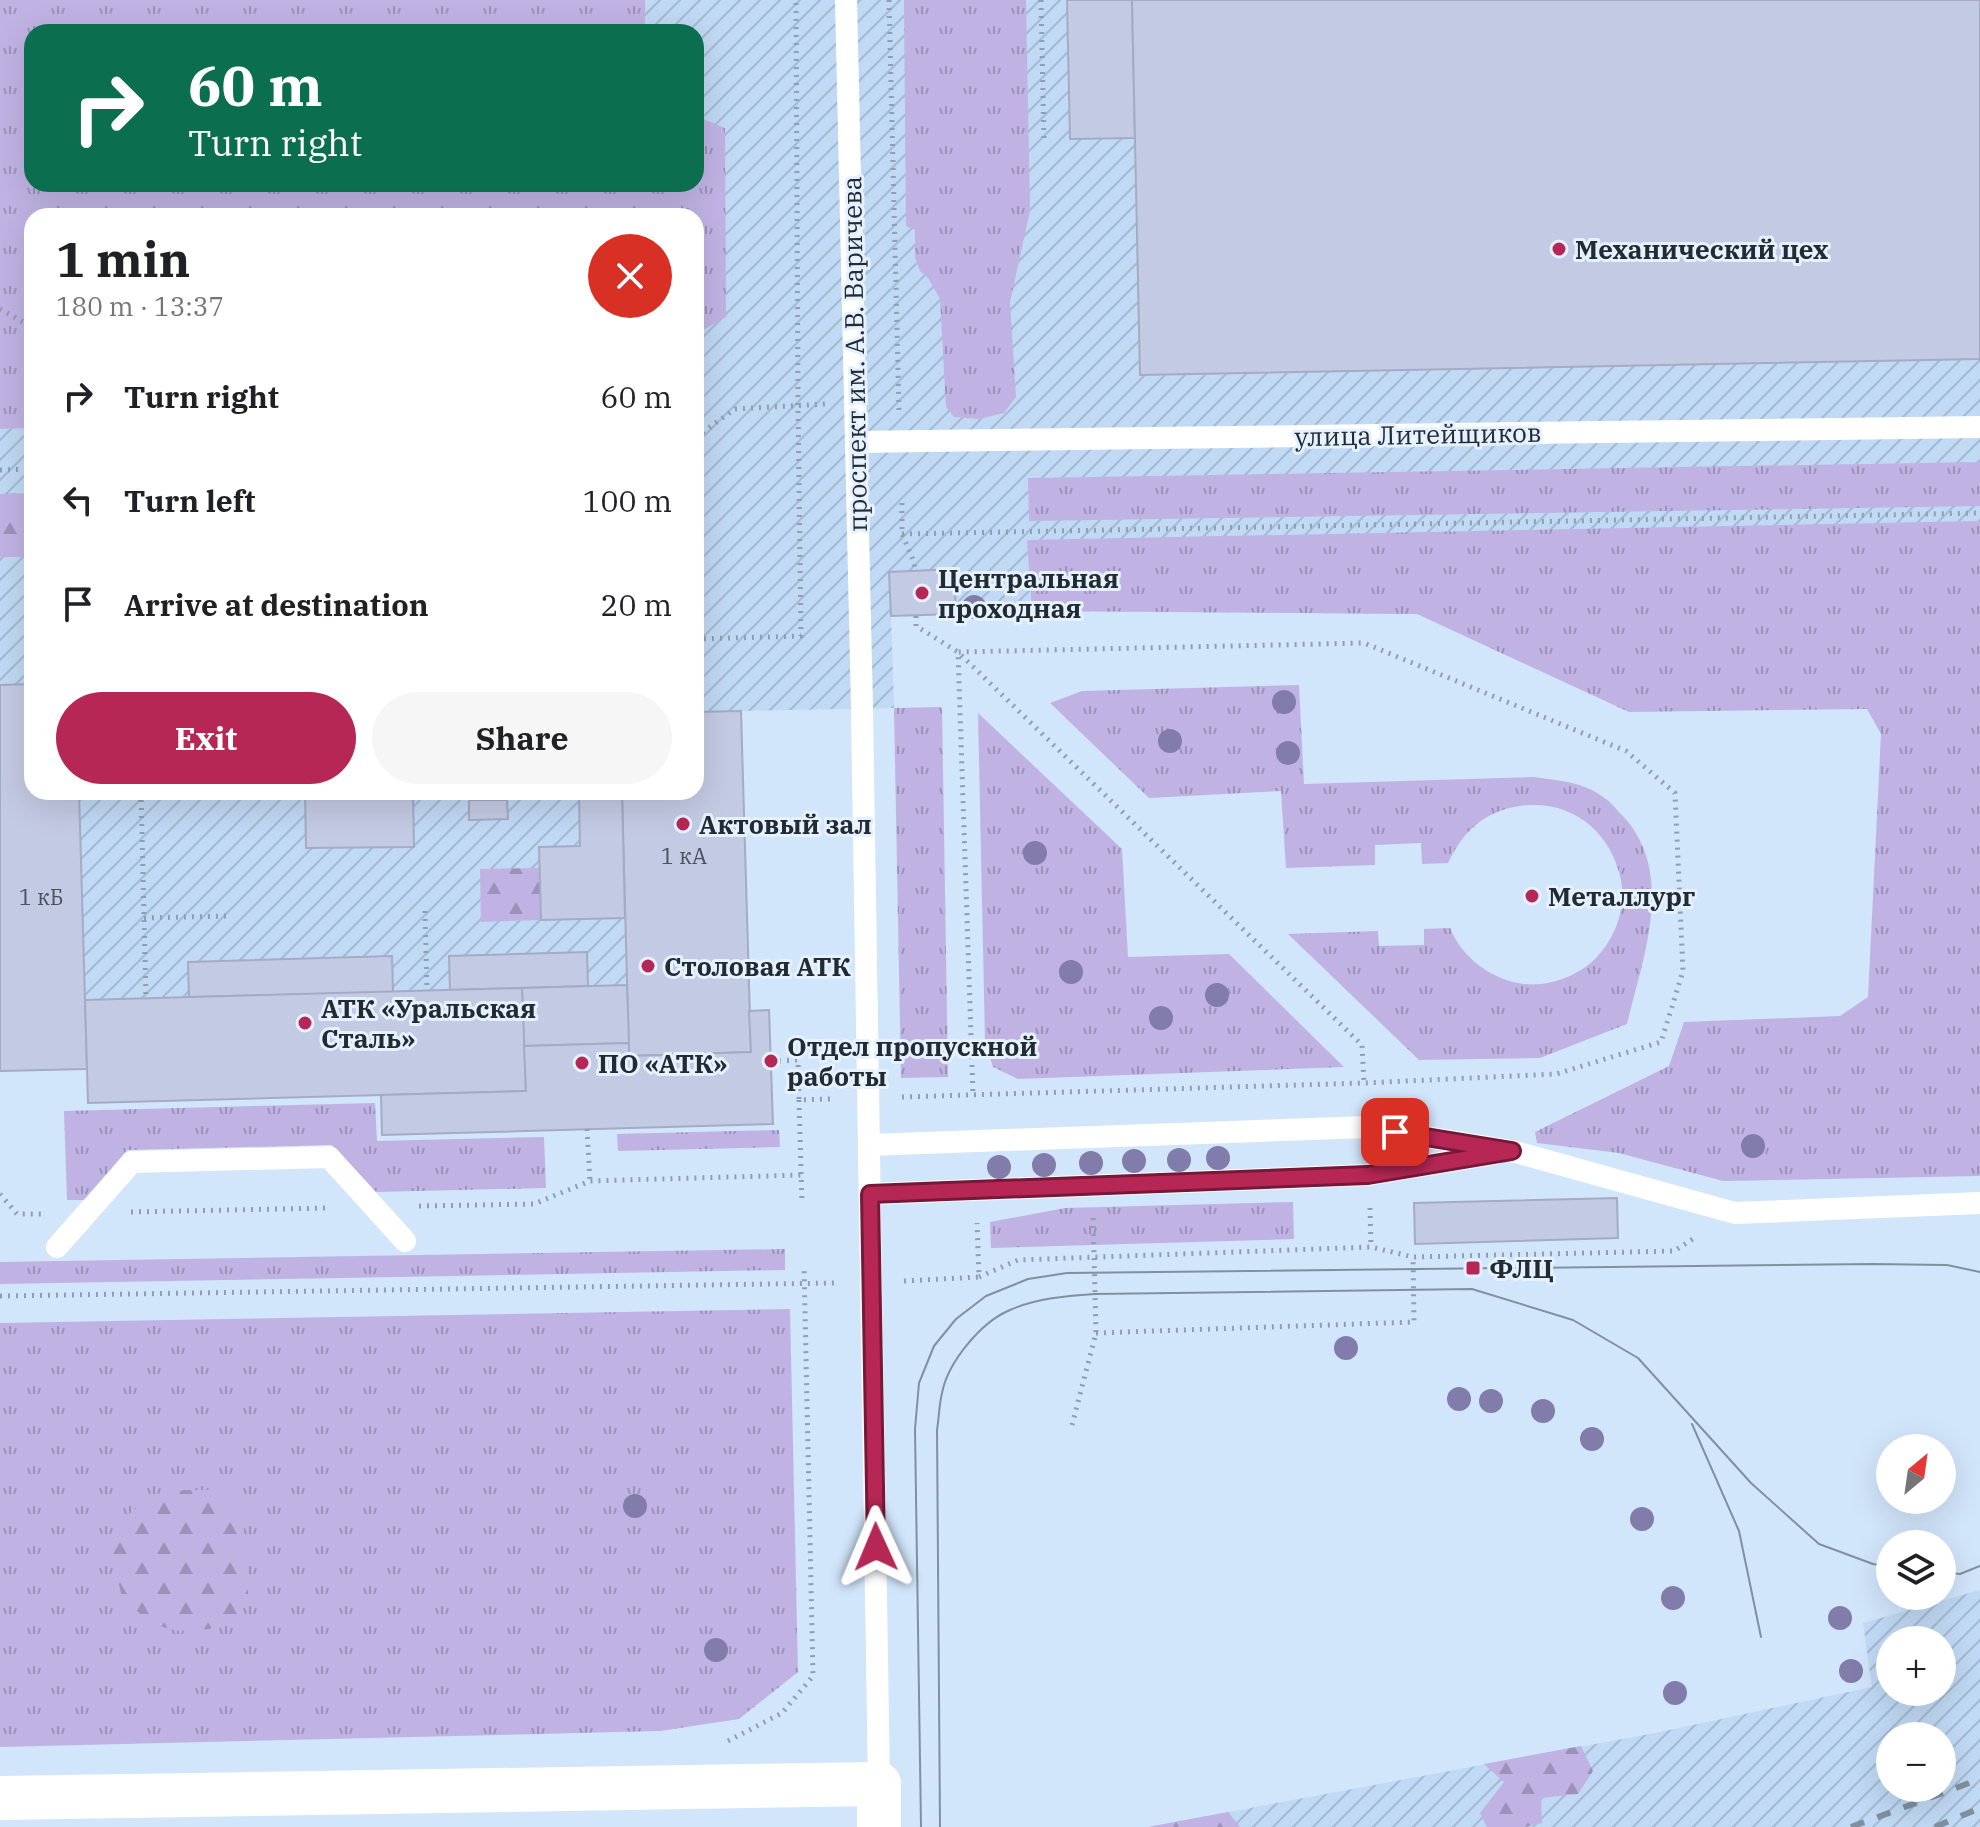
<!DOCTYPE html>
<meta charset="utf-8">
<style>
:root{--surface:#fff;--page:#f6f6f6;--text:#202124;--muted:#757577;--accent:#b62756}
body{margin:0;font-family:"IBM Plex Serif",serif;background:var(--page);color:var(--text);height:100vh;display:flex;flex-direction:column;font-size:30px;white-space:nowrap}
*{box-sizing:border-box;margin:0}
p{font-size:26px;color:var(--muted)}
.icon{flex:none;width:44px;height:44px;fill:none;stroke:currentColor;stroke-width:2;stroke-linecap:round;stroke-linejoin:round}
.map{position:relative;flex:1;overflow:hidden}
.details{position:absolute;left:24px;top:208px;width:680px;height:592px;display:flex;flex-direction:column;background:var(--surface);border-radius:24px;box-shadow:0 8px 32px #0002}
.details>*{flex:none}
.banner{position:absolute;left:24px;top:24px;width:680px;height:168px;border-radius:24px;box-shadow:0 8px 32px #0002;background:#0b6e4f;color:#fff;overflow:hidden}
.needle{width:52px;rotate:29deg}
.fabs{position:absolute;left:1876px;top:1434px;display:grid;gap:16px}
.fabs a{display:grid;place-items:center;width:80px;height:80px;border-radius:50%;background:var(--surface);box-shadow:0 8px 32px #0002;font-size:40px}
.pin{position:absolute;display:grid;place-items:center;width:68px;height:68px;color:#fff;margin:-34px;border-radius:16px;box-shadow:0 4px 12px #0006}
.me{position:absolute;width:88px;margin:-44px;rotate:359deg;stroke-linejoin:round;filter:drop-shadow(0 0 6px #0008)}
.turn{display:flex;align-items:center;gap:28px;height:168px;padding:0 32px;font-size:36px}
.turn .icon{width:104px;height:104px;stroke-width:2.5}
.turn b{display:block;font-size:56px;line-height:68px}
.round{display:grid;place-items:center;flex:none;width:84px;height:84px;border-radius:42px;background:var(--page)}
.summary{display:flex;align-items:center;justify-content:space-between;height:136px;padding:0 32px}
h1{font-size:48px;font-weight:700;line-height:60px}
.action{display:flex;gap:16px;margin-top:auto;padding:16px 32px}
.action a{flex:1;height:92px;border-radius:48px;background:var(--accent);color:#fff;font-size:32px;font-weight:700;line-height:92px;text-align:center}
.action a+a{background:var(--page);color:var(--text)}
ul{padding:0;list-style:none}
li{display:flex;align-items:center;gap:24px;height:104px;padding:0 32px}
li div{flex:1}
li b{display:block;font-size:30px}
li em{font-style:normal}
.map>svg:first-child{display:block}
.industrial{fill:url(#industrial-furrows);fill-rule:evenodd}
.grass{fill:url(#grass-tufts)}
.forest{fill:url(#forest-firs)}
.building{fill:#c3cae3;stroke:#a5abc5;stroke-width:2}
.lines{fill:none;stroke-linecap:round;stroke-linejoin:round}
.path{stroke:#8f9fb0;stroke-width:5;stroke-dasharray:2 6;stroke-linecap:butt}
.service{stroke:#fff;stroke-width:22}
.minor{stroke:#fff;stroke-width:44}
.tertiary{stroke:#fff;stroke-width:44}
.tram{stroke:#81909f;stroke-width:2}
.rail{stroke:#81909f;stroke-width:6;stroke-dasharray:14 14;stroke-linecap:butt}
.tree{fill:#817caa}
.route-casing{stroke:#761938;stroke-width:20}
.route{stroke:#b62756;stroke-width:14}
.poi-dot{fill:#b62756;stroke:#e5f1fe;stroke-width:3}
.labels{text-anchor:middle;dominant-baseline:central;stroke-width:6;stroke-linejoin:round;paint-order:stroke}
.number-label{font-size:22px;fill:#4a525e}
.poi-label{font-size:26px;font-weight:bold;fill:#222a32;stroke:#e5f1fe;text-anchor:start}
.street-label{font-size:26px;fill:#222a32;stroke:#e5f1fe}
</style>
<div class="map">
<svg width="1980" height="1827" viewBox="0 0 1980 1827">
<defs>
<pattern id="industrial-furrows" width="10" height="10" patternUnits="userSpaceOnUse" patternTransform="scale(2)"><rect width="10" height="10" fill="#c0d9f4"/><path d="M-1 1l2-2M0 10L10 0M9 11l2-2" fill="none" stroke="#a5bad2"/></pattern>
<pattern id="grass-tufts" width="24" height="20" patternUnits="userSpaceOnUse" patternTransform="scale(2)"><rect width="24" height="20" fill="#c0b3e4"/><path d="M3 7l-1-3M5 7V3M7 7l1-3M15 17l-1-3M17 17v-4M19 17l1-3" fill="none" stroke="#9c92b9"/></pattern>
<pattern id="forest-firs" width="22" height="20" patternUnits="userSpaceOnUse" patternTransform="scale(2)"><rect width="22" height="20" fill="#c0b3e4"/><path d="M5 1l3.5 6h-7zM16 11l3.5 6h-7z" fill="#9c92b9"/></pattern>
</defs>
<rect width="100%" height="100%" fill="#d1e5fb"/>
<g class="industrial">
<path d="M 0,0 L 1980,0 L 1980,591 L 1417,614 L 1032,611 L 891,616 L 894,708 L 741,711 L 749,1011 L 769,1010 L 773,1124 L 382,1135 L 380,1095 L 88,1103 L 87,1069 L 0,1071 ZM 32,32 L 696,32 L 696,184 L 32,184 ZM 32,216 L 696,216 L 696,792 L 32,792 Z"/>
<path d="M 1980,1590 L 1980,1827 L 1148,1827 L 1660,1732 L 1872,1687 L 1863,1623 ZM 1890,1640 L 1942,1640 L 1942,1692 L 1890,1692 ZM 1890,1736 L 1942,1736 L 1942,1788 L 1890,1788 Z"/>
</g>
<g class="grass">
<path d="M 0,0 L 645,0 L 645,32 L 32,32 L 32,184 L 696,184 L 696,116 L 725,128 L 726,317 L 698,333 L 699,398 L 696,399 L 696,216 L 32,216 L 32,428 L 0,429 Z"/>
<path d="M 904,0 L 1026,0 L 1030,211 L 1010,302 L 1016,397 L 1004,413 L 979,419 L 954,417 L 946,407 L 940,299 L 928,278 L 920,271 L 915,257 L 915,230 L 906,226 Z"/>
<path d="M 1980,462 L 1980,506 L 1029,521 L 1028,478 Z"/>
<path d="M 1980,521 L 1980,1176 L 1723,1181 L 1619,1153 L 1537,1143 L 1535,1132 L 1669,1066 L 1684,1022 L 1840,1016 L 1868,997 L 1881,734 L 1867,709 L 1629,712 L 1417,614 L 1032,611 L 1027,540 Z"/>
<path d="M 1299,685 L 1304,784 L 1533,777 C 1556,780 1584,782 1603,797 C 1610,801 1615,808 1621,814 C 1677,871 1643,957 1627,1024 L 1540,1058 L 1419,1060 L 1288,934 L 1378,931 L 1379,946 L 1424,945 L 1424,929 L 1450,928 C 1462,958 1492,980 1524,984 C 1549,987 1578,976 1596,958 C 1616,937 1626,909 1621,880 C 1611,831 1571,799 1520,806 C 1505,808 1488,814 1476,825 C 1463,835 1455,849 1448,863 L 1422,864 L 1421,843 L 1375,845 L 1375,865 L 1286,868 L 1281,791 L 1149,798 L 1050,703 L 1082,691 Z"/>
<path d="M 942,707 L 948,1077 L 901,1078 L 894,708 Z"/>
<path d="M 978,713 L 1122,849 L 1128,957 L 1229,954 L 1344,1067 L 1018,1079 L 993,1067 L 985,1042 Z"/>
<path d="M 375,1103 L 377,1141 L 544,1137 L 546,1188 L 376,1192 L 332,1145 L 127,1150 L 85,1200 L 67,1200 L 64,1111 Z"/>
<path d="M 779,1130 L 780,1147 L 618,1151 L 617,1134 Z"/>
<path d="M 1293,1202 L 1294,1239 L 991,1248 L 990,1222 L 1065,1208 Z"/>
<path d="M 785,1249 L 785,1270 L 0,1284 L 0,1262 Z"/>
<path d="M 790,1309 L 798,1672 L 739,1719 L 660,1731 L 0,1747 L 0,1323 Z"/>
</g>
<g class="forest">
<path d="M 32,493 L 32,557 L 0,557 L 0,494 Z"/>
<path d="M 540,868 L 541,920 L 481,922 L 480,869 Z"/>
<path d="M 185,1490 L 216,1490 L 234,1499 L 242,1518 L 244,1532 L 235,1546 L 236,1561 L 248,1568 L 248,1596 L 235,1621 L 209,1629 L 178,1631 L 152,1624 L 122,1598 L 117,1575 L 107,1547 L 116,1524 L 135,1509 L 158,1494 Z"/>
<path d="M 1581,1746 L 1593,1771 L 1578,1794 L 1541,1798 L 1542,1823 L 1526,1827 L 1487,1827 L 1480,1813 L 1504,1782 L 1484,1764 Z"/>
<path d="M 1228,1812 L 1240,1827 L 1148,1827 Z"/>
</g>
<g class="building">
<path d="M 1067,0 L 1132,0 L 1135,138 L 1070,139 Z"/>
<path d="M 1132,0 L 1980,0 L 1980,359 L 1140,375 Z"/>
<path d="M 954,569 L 956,614 L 891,616 L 889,572 Z"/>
<path d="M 32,684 L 32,792 L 79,792 L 87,1069 L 0,1071 L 0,685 Z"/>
<path d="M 741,711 L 751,1052 L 629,1056 L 622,792 L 696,792 L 696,712 Z"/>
<path d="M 305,792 L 413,792 L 414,847 L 306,848 Z"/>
<path d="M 579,792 L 622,792 L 625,918 L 541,920 L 539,847 L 580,846 Z"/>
<path d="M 469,800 L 507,800 L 508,819 L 469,820 Z"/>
<path d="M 587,952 L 588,986 L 450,990 L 449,956 Z"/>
<path d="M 392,956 L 393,992 L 189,997 L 188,962 Z"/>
<path d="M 627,985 L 629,1043 L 524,1046 L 522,988 Z"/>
<path d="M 522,988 L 526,1091 L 88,1103 L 85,1000 Z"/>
<path d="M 769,1010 L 773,1124 L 382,1135 L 381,1095 L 526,1091 L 524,1046 L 629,1043 L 629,1056 L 751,1052 L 749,1011 Z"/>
<path d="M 1617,1198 L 1618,1238 L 1415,1244 L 1414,1203 Z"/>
</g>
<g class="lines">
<g class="path">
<path d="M 889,0 L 899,411"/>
<path d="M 1041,0 L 1044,142"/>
<path d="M 0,309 L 32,327"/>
<path d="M 696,437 L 735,409 L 825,404"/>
<path d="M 0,470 L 32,469"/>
<path d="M 902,503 L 902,534 L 914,562 L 915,571"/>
<path d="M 902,534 L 1980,513"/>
<path d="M 916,616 L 916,626 L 958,652 L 1362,1045 L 1364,1083"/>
<path d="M 696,639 L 801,636 L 798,404 L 796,0"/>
<path d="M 141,792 L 146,998"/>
<path d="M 425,911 L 427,991"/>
<path d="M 144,918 L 227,916"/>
<path d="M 771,1061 L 798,1060 L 799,1100 L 830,1099"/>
<path d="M 902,1097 L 1364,1083 L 1556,1074 L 1661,1042 L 1683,971 L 1675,793 L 1626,751 L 1364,643 L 958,652 L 973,1095"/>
<path d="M 799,1100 L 802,1204"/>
<path d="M 587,1129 L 590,1181"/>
<path d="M 0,1194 L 17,1214 L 41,1214"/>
<path d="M 419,1206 L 534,1204 L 590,1181 L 801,1175"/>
<path d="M 1370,1208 L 1371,1247"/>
<path d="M 131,1212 L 329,1208"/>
<path d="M 979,1277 L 1018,1260 L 1371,1247 L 1413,1257 L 1674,1251 L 1696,1237"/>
<path d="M 904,1281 L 979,1277 L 977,1223"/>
<path d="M 0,1296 L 834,1283"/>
<path d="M 1096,1333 L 1414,1322 L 1413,1257"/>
<path d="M 1072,1425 L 1096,1333 L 1093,1216"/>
<path d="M 728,1741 L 782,1713 L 813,1676 L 804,1266"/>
</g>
<g class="service">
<path d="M 846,0 L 862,708 L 879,1784"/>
<path d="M 856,442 L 1980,427"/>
<path d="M 869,1145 L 1366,1127 L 1512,1151 L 1735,1213 L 1980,1203"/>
<path d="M 870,1194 L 1368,1175 L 1494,1154"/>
<path d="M 57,1247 L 132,1162 L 329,1157 L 405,1241"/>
</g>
<path class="minor" d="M 0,1798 L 879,1784"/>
<path class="tertiary" d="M 879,1784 L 879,1827"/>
<g class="tram">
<path d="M 1692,1424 L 1739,1531 L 1761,1637"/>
<path d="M 1942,1572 L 1960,1574 L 1980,1566"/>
<path d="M 921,1827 L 915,1429 L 919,1383 L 934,1346 L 956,1319 L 986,1296 L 1028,1279 L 1067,1273 L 1873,1264 L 1947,1265 L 1980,1272"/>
<path d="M 940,1827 L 937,1430 C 939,1418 939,1405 942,1393 C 948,1362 981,1322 1010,1310 C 1037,1298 1066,1296 1095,1294 L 1472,1289 L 1573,1320 L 1638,1358 L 1751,1483 L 1819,1544 L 1873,1564 L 1890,1566"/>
</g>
<g class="rail">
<path d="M 1851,1827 L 1980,1779"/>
<path d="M 1935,1827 L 1980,1808"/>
</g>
</g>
<g class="tree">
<circle cx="974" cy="607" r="12"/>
<circle cx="1284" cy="702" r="12"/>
<circle cx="1170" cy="741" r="12"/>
<circle cx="1288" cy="753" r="12"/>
<circle cx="1035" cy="853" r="12"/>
<circle cx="1071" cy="972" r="12"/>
<circle cx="1217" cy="995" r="12"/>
<circle cx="1161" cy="1018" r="12"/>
<circle cx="1753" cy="1146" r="12"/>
<circle cx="1218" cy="1158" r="12"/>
<circle cx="1179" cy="1160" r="12"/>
<circle cx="1134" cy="1161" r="12"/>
<circle cx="1091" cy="1163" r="12"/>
<circle cx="1044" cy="1165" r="12"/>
<circle cx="999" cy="1167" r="12"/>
<circle cx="1346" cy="1348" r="12"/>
<circle cx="1459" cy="1399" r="12"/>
<circle cx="1491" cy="1401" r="12"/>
<circle cx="1543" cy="1411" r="12"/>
<circle cx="1592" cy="1439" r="12"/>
<circle cx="635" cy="1506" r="12"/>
<circle cx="1642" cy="1519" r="12"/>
<circle cx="1673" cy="1598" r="12"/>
<circle cx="1840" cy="1618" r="12"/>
<circle cx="716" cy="1650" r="12"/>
<circle cx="1851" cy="1671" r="12"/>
<circle cx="1675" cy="1693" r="12"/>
</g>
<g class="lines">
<g class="route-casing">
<path id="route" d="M 876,1547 L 870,1194 L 1368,1175 L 1512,1151 L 1395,1132"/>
</g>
<use href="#route" class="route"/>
</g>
<g class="poi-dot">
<circle cx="1559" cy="249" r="8"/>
<circle cx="922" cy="593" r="8"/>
<circle cx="683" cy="824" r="8"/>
<circle cx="1532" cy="896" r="8"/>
<circle cx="648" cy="966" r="8"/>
<circle cx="305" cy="1023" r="8"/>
<circle cx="771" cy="1061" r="8"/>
<circle cx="582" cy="1063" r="8"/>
<rect x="1465" y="1260" width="16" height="16" rx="4"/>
</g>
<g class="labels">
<g class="number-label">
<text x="684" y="855">1 кА</text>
<text x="41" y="896">1 кБ</text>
</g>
<g class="poi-label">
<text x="1575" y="249">Механический цех</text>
<text x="938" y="578">Центральная<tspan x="938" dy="30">проходная</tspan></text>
<text x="699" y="824">Актовый зал</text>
<text x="1548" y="896">Металлург</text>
<text x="664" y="966">Столовая АТК</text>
<text x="321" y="1008">АТК «Уральская<tspan x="321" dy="30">Сталь»</tspan></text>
<text x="787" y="1046">Отдел пропускной<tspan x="787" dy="30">работы</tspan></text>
<text x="598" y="1063">ПО «АТК»</text>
<text x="1489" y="1268">ФЛЦ</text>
</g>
<g class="street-label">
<text transform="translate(854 354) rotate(-91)">проспект им. А.В. Варичева</text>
<text transform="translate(1418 434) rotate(-1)">улица Литейщиков</text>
</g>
</g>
</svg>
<div class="fabs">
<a><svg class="needle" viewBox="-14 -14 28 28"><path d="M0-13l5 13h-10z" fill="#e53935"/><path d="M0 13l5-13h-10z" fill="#757577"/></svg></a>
<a><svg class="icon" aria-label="layers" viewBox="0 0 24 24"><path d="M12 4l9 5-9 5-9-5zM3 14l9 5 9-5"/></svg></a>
<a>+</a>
<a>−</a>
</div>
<div class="pin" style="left:1395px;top:1132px;background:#d93025"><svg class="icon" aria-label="arrive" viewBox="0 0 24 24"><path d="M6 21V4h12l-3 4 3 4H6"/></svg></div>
<svg class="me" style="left:876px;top:1547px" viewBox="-20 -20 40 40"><path d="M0-17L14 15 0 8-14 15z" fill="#b62756" stroke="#fff" stroke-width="4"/></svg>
<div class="banner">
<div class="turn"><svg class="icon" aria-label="right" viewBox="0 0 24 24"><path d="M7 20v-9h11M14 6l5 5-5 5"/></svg><div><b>60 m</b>Turn right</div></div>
</div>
<section class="details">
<div class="summary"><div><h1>1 min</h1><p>180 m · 13:37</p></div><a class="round" style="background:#d93025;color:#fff"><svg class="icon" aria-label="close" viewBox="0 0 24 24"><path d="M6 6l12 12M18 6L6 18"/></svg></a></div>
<ul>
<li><svg class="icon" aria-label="right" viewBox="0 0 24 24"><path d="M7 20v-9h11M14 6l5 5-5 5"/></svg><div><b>Turn right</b></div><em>60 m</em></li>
<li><svg class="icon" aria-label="left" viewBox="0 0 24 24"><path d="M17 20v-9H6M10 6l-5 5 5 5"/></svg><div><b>Turn left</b></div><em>100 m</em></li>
<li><svg class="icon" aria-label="arrive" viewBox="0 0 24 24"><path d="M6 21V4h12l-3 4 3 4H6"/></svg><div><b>Arrive at destination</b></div><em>20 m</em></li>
</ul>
<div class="action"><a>Exit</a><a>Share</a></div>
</section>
</div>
